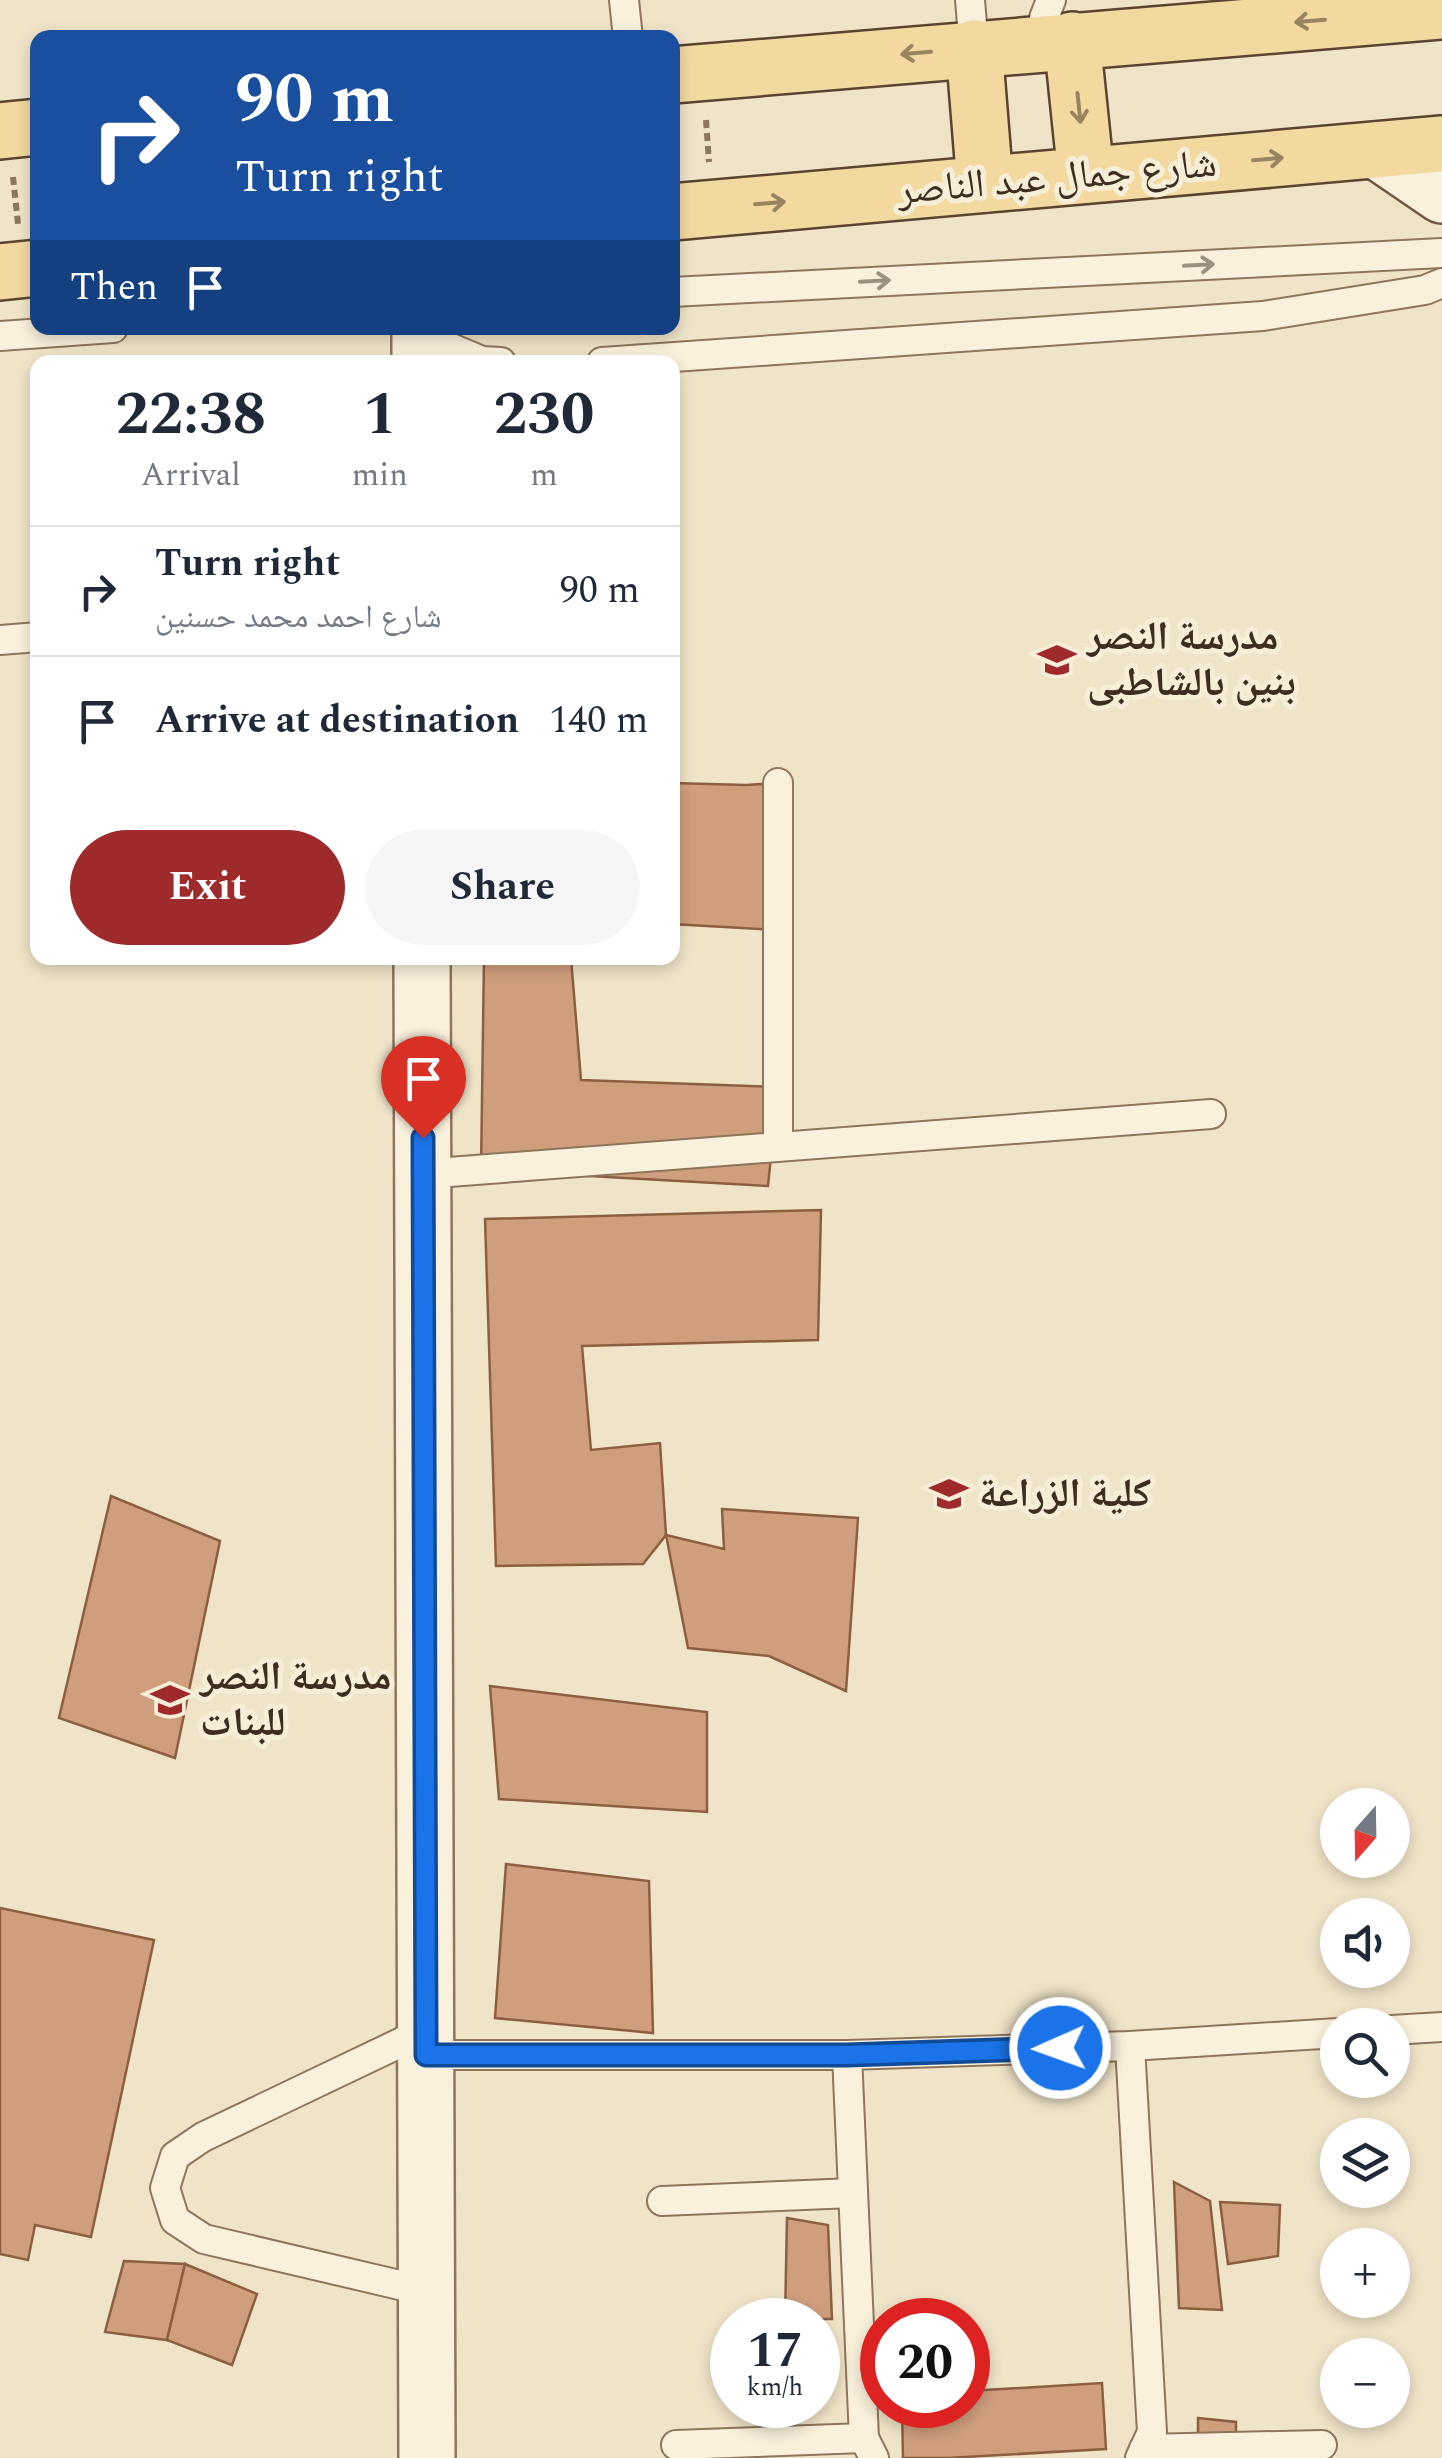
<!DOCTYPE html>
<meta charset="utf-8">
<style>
:root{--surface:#fff;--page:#f6f6f7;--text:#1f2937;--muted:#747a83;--line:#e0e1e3;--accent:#9e2a2b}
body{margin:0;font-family:Spectral,"Noto Naskh Arabic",serif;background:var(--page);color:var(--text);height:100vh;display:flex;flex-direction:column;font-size:38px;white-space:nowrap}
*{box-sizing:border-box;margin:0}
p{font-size:32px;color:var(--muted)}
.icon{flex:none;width:55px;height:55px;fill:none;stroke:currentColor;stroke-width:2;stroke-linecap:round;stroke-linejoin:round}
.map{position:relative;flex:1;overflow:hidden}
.drawer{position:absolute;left:30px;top:355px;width:650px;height:610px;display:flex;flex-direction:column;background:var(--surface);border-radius:20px;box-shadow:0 5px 15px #0003}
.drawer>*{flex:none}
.guide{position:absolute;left:30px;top:30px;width:650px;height:305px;border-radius:20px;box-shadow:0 5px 15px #0003;background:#1a4fa0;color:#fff;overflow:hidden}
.needle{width:65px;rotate:200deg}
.fabs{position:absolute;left:1320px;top:1788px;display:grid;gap:20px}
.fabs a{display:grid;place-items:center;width:90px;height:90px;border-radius:50%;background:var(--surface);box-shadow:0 5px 15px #0003;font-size:50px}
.speed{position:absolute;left:710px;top:2298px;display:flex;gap:20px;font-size:50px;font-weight:700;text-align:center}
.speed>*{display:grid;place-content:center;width:130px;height:130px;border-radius:50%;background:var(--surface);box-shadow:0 5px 15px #0003;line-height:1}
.speed small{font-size:25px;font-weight:400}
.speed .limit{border:15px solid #d22;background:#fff;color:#111}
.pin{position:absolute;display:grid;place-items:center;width:85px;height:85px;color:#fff;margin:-102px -42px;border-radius:50% 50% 50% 0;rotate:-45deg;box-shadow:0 0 10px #0007}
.pin .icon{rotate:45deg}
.me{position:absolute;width:110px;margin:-55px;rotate:268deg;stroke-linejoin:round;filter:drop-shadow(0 0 8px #0008)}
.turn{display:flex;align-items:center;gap:35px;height:210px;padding:0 40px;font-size:45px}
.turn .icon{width:130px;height:130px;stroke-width:2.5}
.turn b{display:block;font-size:70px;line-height:85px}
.then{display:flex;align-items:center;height:95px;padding:0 40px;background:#0003;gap:20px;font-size:38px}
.eta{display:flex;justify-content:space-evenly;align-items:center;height:170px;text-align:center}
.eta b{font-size:60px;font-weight:700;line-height:70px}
.action{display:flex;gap:20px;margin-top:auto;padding:20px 40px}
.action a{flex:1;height:115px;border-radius:60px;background:var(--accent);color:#fff;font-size:40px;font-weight:700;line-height:115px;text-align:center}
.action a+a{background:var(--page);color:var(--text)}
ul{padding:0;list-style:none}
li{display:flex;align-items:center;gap:30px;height:130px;padding:0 40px;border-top:2px solid var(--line)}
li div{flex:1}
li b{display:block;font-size:38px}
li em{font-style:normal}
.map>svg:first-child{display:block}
.building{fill:#cf9f7d;stroke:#8d5f41;stroke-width:2.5}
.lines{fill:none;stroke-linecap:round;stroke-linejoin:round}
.lane-casing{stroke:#8d765c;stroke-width:32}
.street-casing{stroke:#8d765c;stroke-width:60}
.secondary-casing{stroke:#6f573f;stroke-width:60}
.primary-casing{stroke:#5b4430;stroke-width:60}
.path{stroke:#8d765c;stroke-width:6;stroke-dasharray:8 5;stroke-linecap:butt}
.lane{stroke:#faf1dc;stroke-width:28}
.street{stroke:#faf1dc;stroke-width:55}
.secondary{stroke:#faf1dc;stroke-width:55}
.primary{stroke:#f3d9a0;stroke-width:55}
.oneway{stroke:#988460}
.oneway2{stroke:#9c907e}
.route-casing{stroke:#114b97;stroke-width:25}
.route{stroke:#1a73e8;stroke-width:18}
.labels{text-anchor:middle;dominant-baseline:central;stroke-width:10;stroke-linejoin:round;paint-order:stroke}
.street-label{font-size:40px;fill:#3d2e20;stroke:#f7eed8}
.poi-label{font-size:40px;font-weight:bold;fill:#3d2e20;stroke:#f7eed8;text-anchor:start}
</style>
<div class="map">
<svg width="1442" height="2458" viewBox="0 0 1442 2458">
<rect width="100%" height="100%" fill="#f0e4c8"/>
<g class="building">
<path d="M 672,783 L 746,785 L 778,783 L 779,930 L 672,924 Z"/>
<path d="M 484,958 L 571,958 L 581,1080 L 778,1087 L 768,1186 L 481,1170 Z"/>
<path d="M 821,1210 L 818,1340 L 582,1346 L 591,1450 L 660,1443 L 666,1535 L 643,1564 L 496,1566 L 485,1219 Z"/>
<path d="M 111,1496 L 220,1541 L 175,1758 L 59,1718 Z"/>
<path d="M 722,1509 L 858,1518 L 846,1691 L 769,1656 L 688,1648 L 666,1535 L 724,1549 Z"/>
<path d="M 490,1686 L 707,1712 L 707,1812 L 499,1799 Z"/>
<path d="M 506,1864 L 649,1881 L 653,2033 L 495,2018 Z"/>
<path d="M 0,1908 L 154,1940 L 91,2237 L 35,2225 L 28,2260 L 0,2254 Z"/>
<path d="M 1174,2182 L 1210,2201 L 1222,2310 L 1179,2308 Z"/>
<path d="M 1220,2202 L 1280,2205 L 1278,2256 L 1228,2264 Z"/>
<path d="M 787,2218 L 828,2225 L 832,2319 L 785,2319 Z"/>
<path d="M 124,2261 L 185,2264 L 167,2340 L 105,2332 Z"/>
<path d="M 185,2264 L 257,2294 L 232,2365 L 167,2340 Z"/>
<path d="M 1102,2383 L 1106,2449 L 948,2458 L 903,2458 L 902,2405 L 968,2405 L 968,2391 Z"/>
<path d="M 1198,2418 L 1236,2422 L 1236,2458 L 1198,2458 Z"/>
</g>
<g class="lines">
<g class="lane-casing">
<g id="lane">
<path d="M 624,0 L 628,38"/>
<path d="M 970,0 L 974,48"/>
<path d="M 1045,42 L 1044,18 L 1051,0"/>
<path d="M 672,292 L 1442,253"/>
<path d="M 420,335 L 482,361 L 501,362"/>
<path d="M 0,336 L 113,328"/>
<path d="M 602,362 L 1263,316 L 1425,290 L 1442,283"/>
<path d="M 0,640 L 38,637"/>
<path d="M 778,1145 L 778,783"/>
<path d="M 423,1174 L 1211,1114"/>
<path d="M 1392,2030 L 1442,2027"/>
<path d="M 1130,2046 L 1152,2432 L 1140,2458"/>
<path d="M 427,2055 L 847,2055 L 1130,2046 L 1338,2033"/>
<path d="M 847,2055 L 864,2438 L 874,2458"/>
<path d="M 662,2201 L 853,2193"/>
<path d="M 425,2291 L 204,2239 L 175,2220 L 165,2188 L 175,2156 L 203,2137 L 427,2030"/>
<path d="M 676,2445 L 864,2438"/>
<path d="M 1144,2449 L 1322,2445"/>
</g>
</g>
<g class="street-casing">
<g id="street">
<path d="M 420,328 L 420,362"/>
<path d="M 422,958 L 427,2458"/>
</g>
</g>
<g class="secondary-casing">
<path id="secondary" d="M 1376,150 L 1442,195"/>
</g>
<g class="primary-casing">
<g id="primary">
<path d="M 1072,40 L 1086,175"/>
<path d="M 974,48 L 985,184"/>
<path d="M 672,75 L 1442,11"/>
<path d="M 0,131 L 38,127"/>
<path d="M 672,212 L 1442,144"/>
<path d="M 0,272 L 38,268"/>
</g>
</g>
<g class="path">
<path d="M 706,120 L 709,162"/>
<path d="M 13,177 L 18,224"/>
</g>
<use href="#lane" class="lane"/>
<use href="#street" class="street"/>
<use href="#secondary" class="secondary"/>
<use href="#primary" class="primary"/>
</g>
<defs><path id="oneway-shaft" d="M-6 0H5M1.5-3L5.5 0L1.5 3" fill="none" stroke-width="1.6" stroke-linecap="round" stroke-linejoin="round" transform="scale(2.5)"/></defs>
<g class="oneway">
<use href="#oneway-shaft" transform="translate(1310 21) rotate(175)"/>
<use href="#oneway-shaft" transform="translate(916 53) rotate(175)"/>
<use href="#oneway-shaft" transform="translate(1079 108) rotate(84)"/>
<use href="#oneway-shaft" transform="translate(1268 159) rotate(-5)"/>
<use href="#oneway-shaft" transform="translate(770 203) rotate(-5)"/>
</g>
<g class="oneway2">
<use href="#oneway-shaft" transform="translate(1199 265) rotate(-3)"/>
<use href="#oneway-shaft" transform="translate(875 281) rotate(-3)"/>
</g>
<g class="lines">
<g class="route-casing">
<path id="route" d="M 423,1138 L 426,2055 L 847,2055 L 1060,2048"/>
</g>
<use href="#route" class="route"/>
</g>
<defs>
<g id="school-bare" transform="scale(3)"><path d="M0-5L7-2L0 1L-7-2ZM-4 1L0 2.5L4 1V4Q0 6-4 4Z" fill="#9e2a2b" stroke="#f7eed8" stroke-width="2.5" paint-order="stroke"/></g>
<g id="university-bare" transform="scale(3)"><path d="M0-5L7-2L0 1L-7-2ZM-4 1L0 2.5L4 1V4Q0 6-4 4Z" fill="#9e2a2b" stroke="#f7eed8" stroke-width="2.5" paint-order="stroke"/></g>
</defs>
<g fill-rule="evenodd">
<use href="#school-bare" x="1057" y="660"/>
<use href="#university-bare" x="949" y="1494"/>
<use href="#school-bare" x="170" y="1700"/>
</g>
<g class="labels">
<g class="street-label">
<text transform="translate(1057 178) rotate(-5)">شارع جمال عبد الناصر</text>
</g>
<g class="poi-label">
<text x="1087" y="637">مدرسة النصر<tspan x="1087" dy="46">بنين بالشاطبى</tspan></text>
<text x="979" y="1494">كلية الزراعة</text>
<text x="200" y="1677">مدرسة النصر<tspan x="200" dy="46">للبنات</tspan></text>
</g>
</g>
</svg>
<div class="fabs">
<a><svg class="needle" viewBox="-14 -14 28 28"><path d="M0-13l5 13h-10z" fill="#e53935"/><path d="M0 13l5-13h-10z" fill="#747a83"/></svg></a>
<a><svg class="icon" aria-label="sound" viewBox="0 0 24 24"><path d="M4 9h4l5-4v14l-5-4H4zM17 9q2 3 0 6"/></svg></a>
<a><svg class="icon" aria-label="search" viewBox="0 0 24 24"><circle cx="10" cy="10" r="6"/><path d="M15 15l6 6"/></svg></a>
<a><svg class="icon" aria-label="layers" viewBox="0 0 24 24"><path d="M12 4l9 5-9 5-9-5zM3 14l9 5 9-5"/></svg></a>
<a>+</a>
<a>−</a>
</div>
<div class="speed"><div>17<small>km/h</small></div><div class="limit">20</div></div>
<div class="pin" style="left:423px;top:1138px;background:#d93025"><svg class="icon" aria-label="arrive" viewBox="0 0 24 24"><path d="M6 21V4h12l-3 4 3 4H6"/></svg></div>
<svg class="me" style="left:1060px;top:2048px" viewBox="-20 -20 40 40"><circle r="17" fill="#1a73e8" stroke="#fff" stroke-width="3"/><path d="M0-11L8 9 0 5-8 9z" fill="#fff"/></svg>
<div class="guide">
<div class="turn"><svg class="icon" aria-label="right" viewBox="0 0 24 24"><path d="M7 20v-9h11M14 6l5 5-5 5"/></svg><div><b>90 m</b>Turn right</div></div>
<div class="then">Then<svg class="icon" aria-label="arrive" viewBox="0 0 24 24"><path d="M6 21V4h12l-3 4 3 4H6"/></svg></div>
</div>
<section class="drawer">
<div class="eta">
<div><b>22:38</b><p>Arrival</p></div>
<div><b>1</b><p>min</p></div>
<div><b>230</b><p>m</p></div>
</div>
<ul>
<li><svg class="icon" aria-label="right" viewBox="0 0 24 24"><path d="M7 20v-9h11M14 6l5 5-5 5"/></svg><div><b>Turn right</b><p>شارع احمد محمد حسنين</p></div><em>90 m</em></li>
<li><svg class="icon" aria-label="arrive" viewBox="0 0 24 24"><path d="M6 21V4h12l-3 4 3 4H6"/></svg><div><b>Arrive at destination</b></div><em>140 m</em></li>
</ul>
<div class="action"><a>Exit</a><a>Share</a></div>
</section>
</div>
